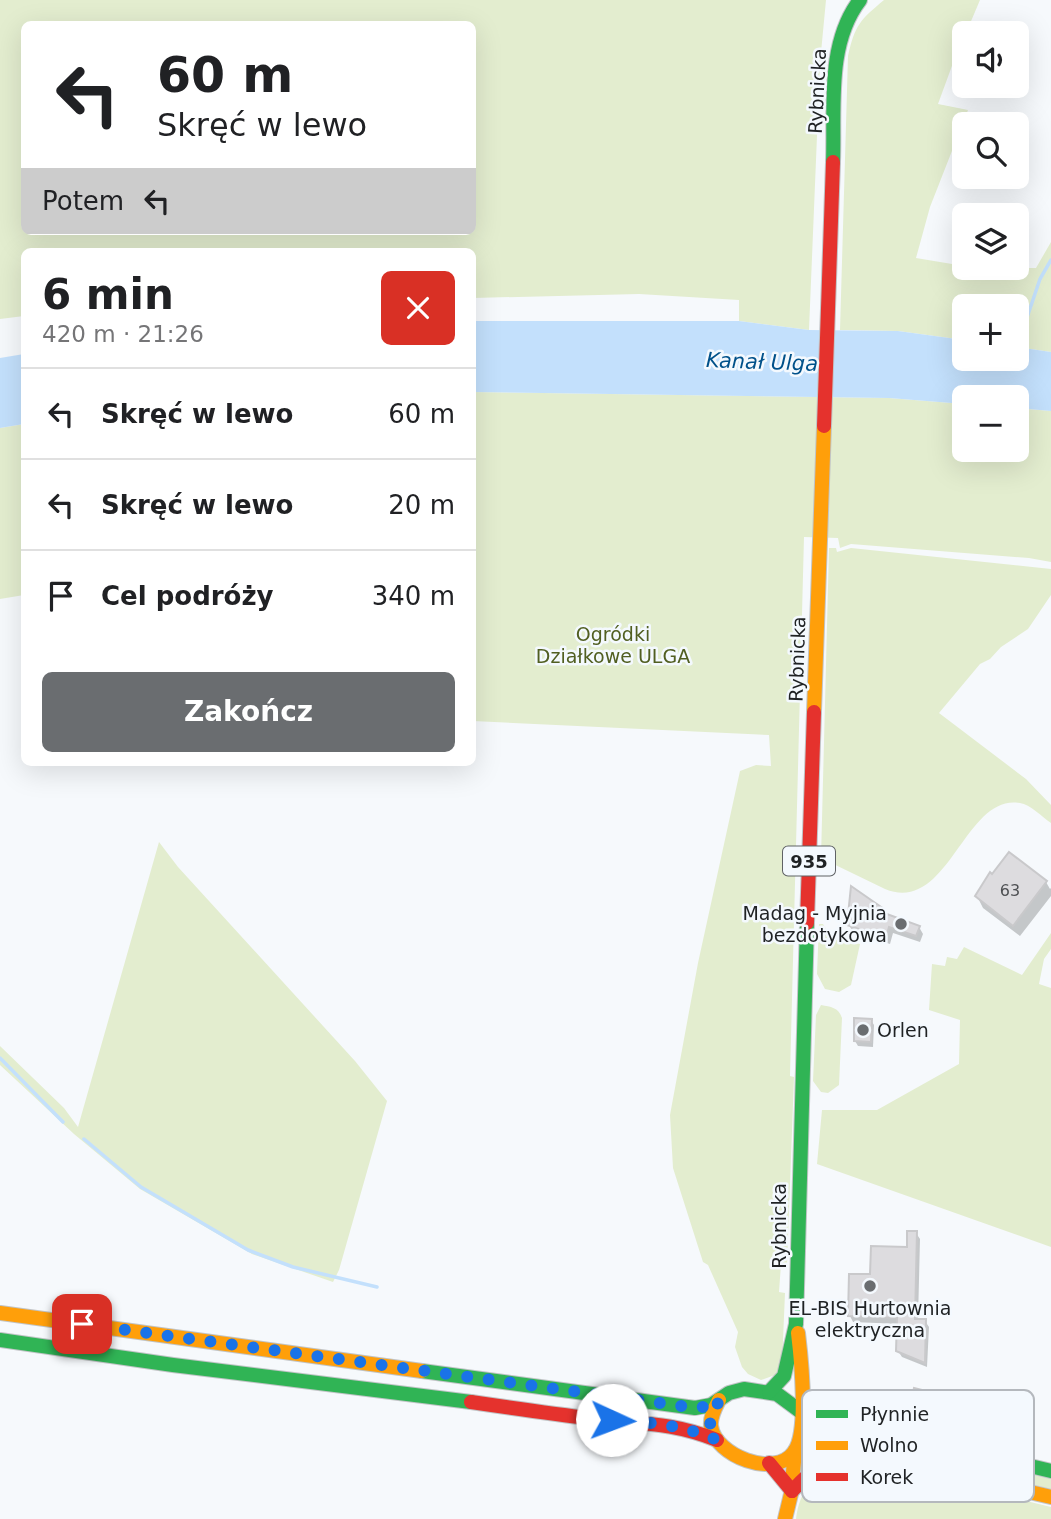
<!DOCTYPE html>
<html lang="pl">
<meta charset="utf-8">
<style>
:root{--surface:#fff;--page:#f2f2f2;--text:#202124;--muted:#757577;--line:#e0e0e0;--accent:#6a6d70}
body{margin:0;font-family:"DejaVu Sans",sans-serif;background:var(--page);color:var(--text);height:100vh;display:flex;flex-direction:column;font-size:26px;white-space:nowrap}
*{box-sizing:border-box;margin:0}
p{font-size:23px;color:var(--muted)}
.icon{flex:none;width:38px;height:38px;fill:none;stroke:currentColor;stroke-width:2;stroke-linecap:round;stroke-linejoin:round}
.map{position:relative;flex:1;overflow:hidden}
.details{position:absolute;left:21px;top:248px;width:455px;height:518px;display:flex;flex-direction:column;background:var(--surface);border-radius:10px;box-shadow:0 7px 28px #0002}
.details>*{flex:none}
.top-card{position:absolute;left:21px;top:21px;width:455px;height:214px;border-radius:10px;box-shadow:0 7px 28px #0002;background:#fff;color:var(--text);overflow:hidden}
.fabs{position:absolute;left:952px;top:21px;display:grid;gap:14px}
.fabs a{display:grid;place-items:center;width:77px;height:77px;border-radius:10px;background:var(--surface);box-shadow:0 7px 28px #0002;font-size:35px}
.pin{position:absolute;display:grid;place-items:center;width:60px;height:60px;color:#fff;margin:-30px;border-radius:14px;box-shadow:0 4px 10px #0006}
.me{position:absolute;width:77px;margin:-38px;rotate:92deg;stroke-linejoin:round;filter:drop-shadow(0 0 5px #0008)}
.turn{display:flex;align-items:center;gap:24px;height:147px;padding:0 21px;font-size:32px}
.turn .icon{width:91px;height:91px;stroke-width:2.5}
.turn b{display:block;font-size:49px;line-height:60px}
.then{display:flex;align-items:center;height:66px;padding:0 21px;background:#0003;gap:14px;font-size:26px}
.round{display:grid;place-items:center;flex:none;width:74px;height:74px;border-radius:10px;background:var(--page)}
.head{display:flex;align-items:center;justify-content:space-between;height:119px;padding:0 21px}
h1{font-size:42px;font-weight:800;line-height:52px}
.action{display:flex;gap:14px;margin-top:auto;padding:14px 21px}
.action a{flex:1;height:80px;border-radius:10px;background:var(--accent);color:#fff;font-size:28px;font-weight:800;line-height:80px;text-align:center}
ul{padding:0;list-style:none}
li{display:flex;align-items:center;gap:21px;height:91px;padding:0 21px;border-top:2px solid var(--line)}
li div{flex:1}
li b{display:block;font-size:26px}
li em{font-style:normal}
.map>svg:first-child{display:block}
.green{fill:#e3edcf;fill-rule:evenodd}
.water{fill:#c3e0fc}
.shadow{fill:#0003}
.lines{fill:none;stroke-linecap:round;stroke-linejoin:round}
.stream{stroke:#c3e0fc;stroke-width:3.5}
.building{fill:#dddcdf;stroke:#c9c9cb;stroke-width:2}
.fast-casing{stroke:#c1c4c6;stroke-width:16}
.slow-casing{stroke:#c1c4c6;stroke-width:16}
.jam-casing{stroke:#c1c4c6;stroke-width:16}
.fast{stroke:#30b455;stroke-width:14}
.slow{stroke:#ff9f0a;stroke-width:14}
.jam{stroke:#e5322d;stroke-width:14}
.route{stroke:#1a73e8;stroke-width:12;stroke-dasharray:0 21.6}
.poi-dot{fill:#6a6d70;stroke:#f4f9fe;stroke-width:2.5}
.labels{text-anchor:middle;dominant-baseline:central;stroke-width:5;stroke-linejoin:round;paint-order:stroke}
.number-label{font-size:16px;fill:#4e5053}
.shield{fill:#f4f9fe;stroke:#5f6265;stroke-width:2}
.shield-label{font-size:18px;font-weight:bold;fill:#1f2224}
.street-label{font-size:19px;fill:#1f2224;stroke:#f4f9fe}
.park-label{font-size:19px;fill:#515f21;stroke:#f4f9fe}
.poi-label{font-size:19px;fill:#1f2224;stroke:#f4f9fe;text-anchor:end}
.water-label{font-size:21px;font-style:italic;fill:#00518a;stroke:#f4f9fe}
.key{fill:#f4f9fe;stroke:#b4b8bd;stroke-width:2}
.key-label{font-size:19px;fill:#1f2224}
</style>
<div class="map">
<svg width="1051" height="1519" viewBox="0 0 1051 1519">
<rect width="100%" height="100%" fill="#f6f9fc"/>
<g class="green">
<path d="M 0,0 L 826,0 L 820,63 L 809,330 L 739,321 L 739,300 L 639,294 L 473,298 L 472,252 L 24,252 L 24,316 L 0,319 ZM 24,24 L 472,24 L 472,231 L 24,231 Z"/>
<path d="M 884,0 L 980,0 L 966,33 L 964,33 L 938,104 L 968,110 L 930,207 L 916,258 L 964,266 L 964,268 L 1036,268 L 1051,242 L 1051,352 L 1017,347 L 1017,306 L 964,306 L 964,340 L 898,331 L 840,330 L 848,56 C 855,25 860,20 884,0 Z"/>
<path d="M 472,392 L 889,398 L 964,404 L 964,450 L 1017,450 L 1017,408 L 1051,411 L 1051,562 L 1029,558 L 851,544 L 840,548 L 838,538 L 804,537 L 790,1076 L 794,1077 L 787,1265 L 781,1264 L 779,1292 L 785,1293 L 782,1364 L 775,1375 L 761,1380 L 748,1374 L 742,1367 L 735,1347 L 738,1332 L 708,1265 L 703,1262 L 673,1168 L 670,1115 L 698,963 L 740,771 L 756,765 L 771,766 L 769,735 L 473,721 Z"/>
<path d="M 24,424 L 24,595 L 0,599 L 0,428 Z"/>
<path d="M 829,548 L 836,548 L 837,552 L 851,548 L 1051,569 L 1051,595 L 1028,629 L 1001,647 L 990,659 L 980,664 L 939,713 L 1026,779 L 1051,805 L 1051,823 C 1042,817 1030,804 1020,803 C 964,793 949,915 885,889 L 821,858 Z"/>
<path d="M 159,842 L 178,867 L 355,1061 L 387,1101 L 339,1270 L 333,1282 L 252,1254 L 140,1189 L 74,1134 L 0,1065 L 0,1046 L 64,1108 L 78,1127 Z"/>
<path d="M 819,924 L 823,924 L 832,939 L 860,944 L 851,985 L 839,992 L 825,989 L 817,974 Z"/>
<path d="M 1051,933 L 1051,949 L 1044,959 L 1039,984 L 1051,988 L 1051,1247 L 817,1164 L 822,1110 L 877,1110 L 959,1064 L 960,1020 L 929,1010 L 932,964 L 945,966 L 947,957 L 957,959 L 964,947 L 1022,975 Z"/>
<path d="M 821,1005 C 831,1007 838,1007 842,1018 L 839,1085 L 828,1093 L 821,1092 L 813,1081 L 816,1015 Z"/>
<path d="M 837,1429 L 1051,1479 L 1051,1489 L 835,1437 Z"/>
<path d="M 839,1460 L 935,1479 L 1051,1507 L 1051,1519 L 796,1519 C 799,1490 815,1474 839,1460 Z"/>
</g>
<g class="water">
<path d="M 473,321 L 739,321 L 809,330 L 898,331 L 964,340 L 964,359 L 1017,359 L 1017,347 L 1051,352 L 1051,411 L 1017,408 L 1017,397 L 964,397 L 964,404 L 889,398 L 473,392 Z"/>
<path d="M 24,354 L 24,424 L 0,428 L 0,358 Z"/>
</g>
<g class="shadow">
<path d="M 1046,882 L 1050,889 L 1051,888 L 1051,896 L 1020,936 L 983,908 L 977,896 Z"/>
<path d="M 883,910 L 885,915 L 919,927 L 923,934 L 920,942 L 893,933 L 890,944 L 853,932 L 849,925 Z"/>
<path d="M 871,1020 L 874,1025 L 873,1047 L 858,1046 L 855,1041 Z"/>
<path d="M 916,1233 L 920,1239 L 918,1320 L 925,1321 L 929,1327 L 927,1367 L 902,1357 L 898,1351 L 899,1324 L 853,1322 L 850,1316 L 872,1275 L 908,1249 Z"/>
</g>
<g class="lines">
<g class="stream">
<path d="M 1017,347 L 1040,279 L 1051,260"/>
<path d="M 0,1058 L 63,1122"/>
<path d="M 84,1139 L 141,1187 L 248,1250 L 293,1267 L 377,1287"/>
</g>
</g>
<g class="building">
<path d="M 1009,852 L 1047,881 L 1013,926 L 975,896 L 990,872 L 992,874 Z"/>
<path d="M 851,886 L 884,909 L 884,913 L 920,926 L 916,936 L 889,927 L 886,938 L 847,925 Z"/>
<path d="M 854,1018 L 872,1019 L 871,1042 L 854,1041 Z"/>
<path d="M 907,1231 L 917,1231 L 915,1319 L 926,1319 L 925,1363 L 896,1351 L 897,1318 L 848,1316 L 849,1274 L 870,1274 L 871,1246 L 907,1247 Z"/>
<path d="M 914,1388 L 938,1394 L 934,1412 L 910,1407 Z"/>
</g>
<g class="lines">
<g class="fast-casing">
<g id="fast">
<path d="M 833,162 C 835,109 826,44 860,0"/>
<path d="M 0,1340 L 173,1365 L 471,1402"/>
<path d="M 422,1371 L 695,1408 L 711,1405 L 729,1393 L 744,1389 L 777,1394 L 800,1411"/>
<path d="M 769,1392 L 784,1376 L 796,1324 L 807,923"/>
<path d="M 800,1411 L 1051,1471"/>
</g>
</g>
<g class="slow-casing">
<g id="slow">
<path d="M 814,712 L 824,426"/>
<path d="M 0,1313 L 422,1371"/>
<path d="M 719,1400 C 715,1408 710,1417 711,1426 C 715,1456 775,1479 794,1452 C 809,1432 801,1358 798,1333"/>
<path d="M 785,1519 L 791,1494 L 795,1451 C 819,1438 836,1441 860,1452 L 1051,1497"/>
</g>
</g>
<g class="jam-casing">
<g id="jam">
<path d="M 824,426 L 833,162"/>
<path d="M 807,923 L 814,712"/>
<path d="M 471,1402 C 512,1408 554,1414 595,1419 C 641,1424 672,1422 717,1440"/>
<path d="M 769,1463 L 792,1491"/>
<path d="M 792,1491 C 814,1467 827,1458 860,1452"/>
</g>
</g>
<use href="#fast" class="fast"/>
<use href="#slow" class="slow"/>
<use href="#jam" class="jam"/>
</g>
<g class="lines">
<path class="route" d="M 82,1324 L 689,1407 L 705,1407 L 719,1400 L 710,1423 L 717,1440 C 683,1425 648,1422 612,1420"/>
</g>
<g class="poi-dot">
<circle cx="901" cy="924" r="7"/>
<circle cx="863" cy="1030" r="7"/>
<circle cx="870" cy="1286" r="7"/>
</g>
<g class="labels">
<g class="number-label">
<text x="1010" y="890">63</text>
</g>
<rect class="shield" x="783" y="846.5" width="52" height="29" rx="5"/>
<g class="shield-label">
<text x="809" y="861">935</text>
</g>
<g class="street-label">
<text transform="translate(817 91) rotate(-87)">Rybnicka</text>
<text transform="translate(797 659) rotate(-88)">Rybnicka</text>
<text transform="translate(779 1226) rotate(-90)">Rybnicka</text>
</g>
<g class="park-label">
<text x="613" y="634">Ogródki<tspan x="613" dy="22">Działkowe ULGA</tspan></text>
</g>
<g class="poi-label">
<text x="887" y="913">Madag - Myjnia<tspan x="887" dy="22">bezdotykowa</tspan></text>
<text x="877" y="1030" text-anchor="start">Orlen</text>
<text x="870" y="1308" text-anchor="middle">EL-BIS Hurtownia<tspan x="870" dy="22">elektryczna</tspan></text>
</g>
<g class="water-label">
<text transform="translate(762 362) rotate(2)">Kanał Ulga</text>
</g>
</g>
<rect x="802" y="1390" width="232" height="112" rx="10" class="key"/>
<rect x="816" y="1410" width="32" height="8" fill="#30b455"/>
<rect x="816" y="1441" width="32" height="9" fill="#ff9f0a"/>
<rect x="816" y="1473" width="32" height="8" fill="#e5322d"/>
<g class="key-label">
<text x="860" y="1421">Płynnie</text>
<text x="860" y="1452">Wolno</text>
<text x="860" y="1484">Korek</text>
</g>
</svg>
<div class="fabs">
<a><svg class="icon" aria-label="sound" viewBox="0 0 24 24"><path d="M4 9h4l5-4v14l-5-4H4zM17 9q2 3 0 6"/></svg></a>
<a><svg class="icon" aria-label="search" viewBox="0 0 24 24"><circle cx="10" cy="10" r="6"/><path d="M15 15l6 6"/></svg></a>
<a><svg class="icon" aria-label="layers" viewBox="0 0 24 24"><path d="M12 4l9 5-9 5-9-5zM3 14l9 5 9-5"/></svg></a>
<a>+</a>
<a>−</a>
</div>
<div class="pin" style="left:82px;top:1324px;background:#d93025"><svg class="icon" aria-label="arrive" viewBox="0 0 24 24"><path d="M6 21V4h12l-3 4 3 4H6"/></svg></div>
<svg class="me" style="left:612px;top:1420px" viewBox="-20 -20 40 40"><circle r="19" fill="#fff"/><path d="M0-13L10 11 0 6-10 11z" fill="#1a73e8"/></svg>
<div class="top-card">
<div class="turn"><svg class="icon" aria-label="left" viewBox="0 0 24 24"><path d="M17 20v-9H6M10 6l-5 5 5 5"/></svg><div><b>60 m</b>Skręć w lewo</div></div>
<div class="then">Potem<svg class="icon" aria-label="left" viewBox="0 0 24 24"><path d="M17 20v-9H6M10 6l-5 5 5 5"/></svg></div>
</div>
<section class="details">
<div class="head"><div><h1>6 min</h1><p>420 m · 21:26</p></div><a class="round" style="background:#d93025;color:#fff"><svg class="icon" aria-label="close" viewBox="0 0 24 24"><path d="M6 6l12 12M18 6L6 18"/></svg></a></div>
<ul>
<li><svg class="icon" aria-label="left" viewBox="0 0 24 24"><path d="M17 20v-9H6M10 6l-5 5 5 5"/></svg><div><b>Skręć w lewo</b></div><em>60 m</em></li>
<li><svg class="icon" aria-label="left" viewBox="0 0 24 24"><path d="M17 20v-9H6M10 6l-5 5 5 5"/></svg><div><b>Skręć w lewo</b></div><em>20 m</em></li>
<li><svg class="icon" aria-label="arrive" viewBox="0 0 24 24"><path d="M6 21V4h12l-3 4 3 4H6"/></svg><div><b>Cel podróży</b></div><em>340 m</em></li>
</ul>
<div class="action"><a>Zakończ</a></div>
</section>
</div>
